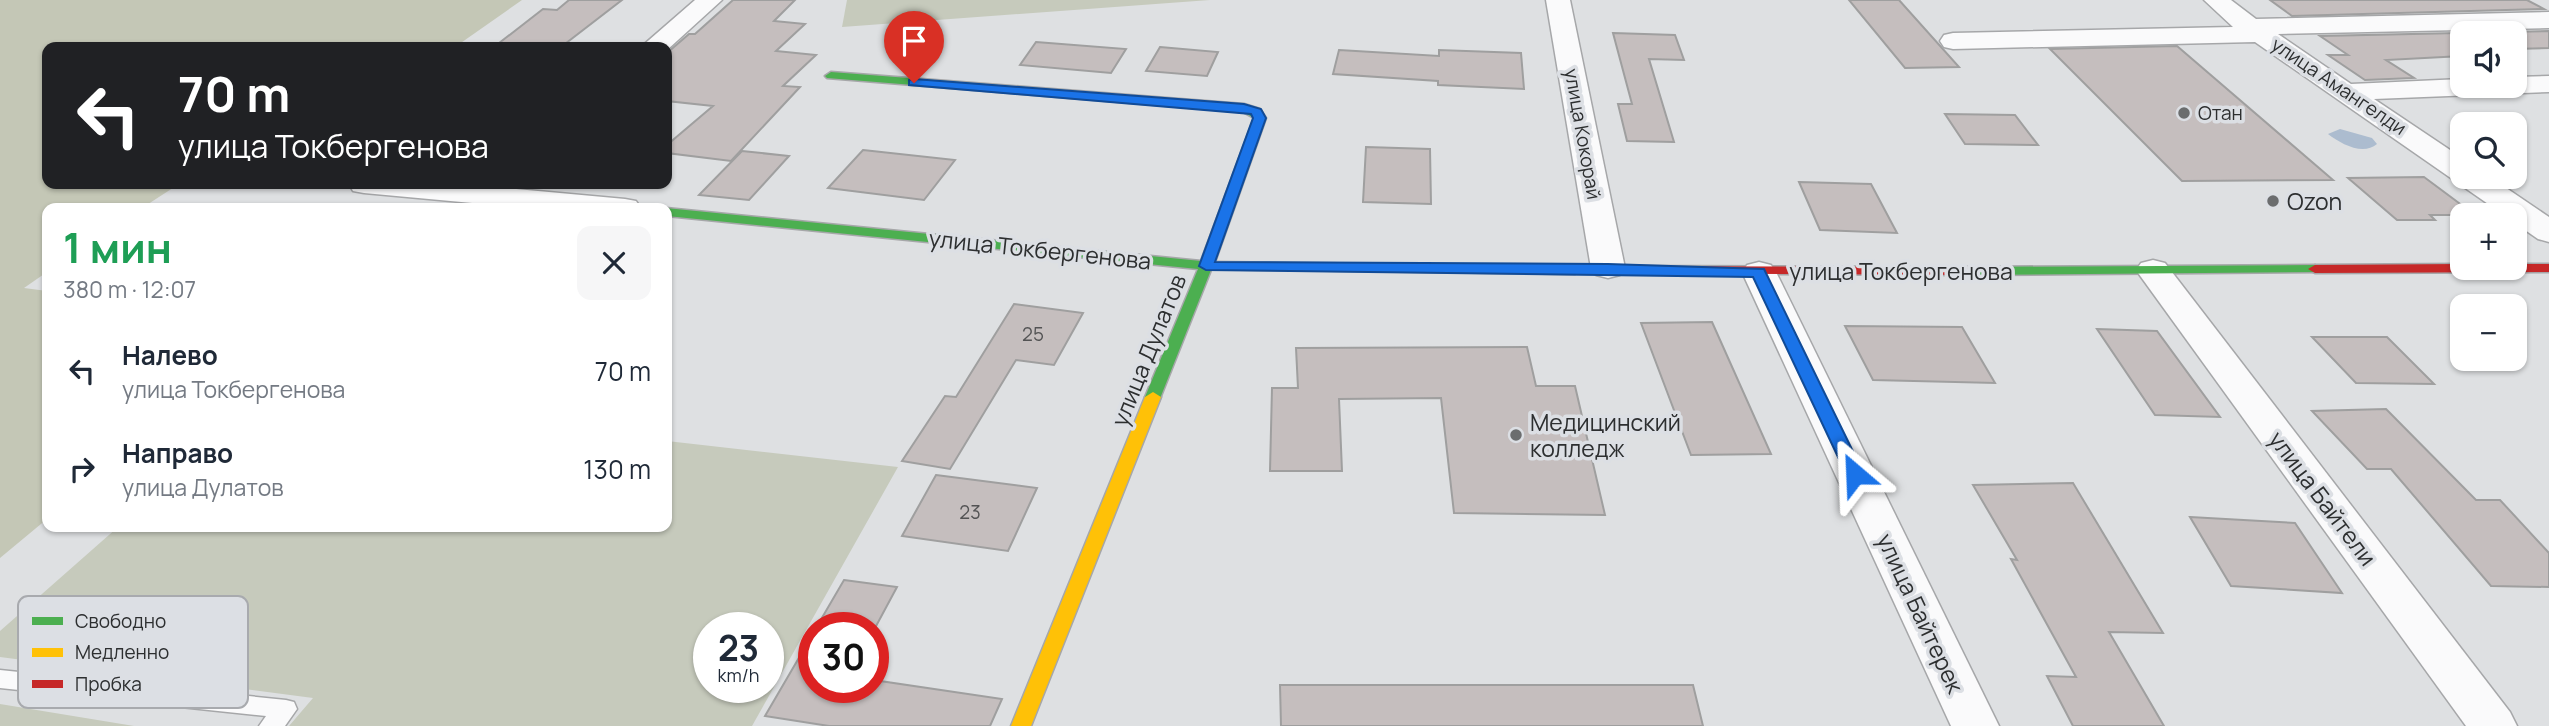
<!DOCTYPE html>
<html lang="ru">
<meta charset="utf-8">
<style>
:root{--surface:#fff;--page:#f6f6f7;--text:#1f2937;--muted:#747a83}
body{margin:0;font-family:Manrope,sans-serif;background:var(--page);color:var(--text);height:100vh;display:flex;flex-direction:column;font-size:26px;white-space:nowrap}
*{box-sizing:border-box;margin:0}
p{font-size:23px;color:var(--muted)}
.icon{flex:none;width:38px;height:38px;fill:none;stroke:currentColor;stroke-width:2;stroke-linecap:round;stroke-linejoin:round}
.map{position:relative;flex:1;overflow:hidden}
.details{position:absolute;left:42px;top:203px;width:630px;height:329px;display:flex;flex-direction:column;background:var(--surface);border-radius:14px;box-shadow:0 2px 5px #0004}
.details>*{flex:none}
.hud{position:absolute;left:42px;top:42px;width:630px;height:147px;border-radius:14px;box-shadow:0 2px 5px #0004;background:#202124;color:#fff;overflow:hidden}
.controls{position:absolute;left:2450px;top:21px;display:grid;gap:14px}
.controls a{display:grid;place-items:center;width:77px;height:77px;border-radius:14px;background:var(--surface);box-shadow:0 2px 5px #0004;font-size:35px}
.speed{position:absolute;left:693px;top:612px;display:flex;gap:14px;font-size:35px;font-weight:700;text-align:center}
.speed>*{display:grid;place-content:center;width:91px;height:91px;border-radius:50%;background:var(--surface);box-shadow:0 2px 5px #0004;line-height:1}
.speed small{font-size:18px;font-weight:400}
.speed .limit{border:10px solid #d22;background:#fff;color:#111}
.pin{position:absolute;display:grid;place-items:center;width:60px;height:60px;color:#fff;margin:-72px -30px;border-radius:50% 50% 50% 0;rotate:-45deg;box-shadow:0 0 7px #0007}
.pin .icon{rotate:45deg}
.me{position:absolute;width:77px;margin:-38px;rotate:334deg;stroke-linejoin:round;filter:drop-shadow(0 0 5px #0008)}
.turn{display:flex;align-items:center;gap:24px;height:147px;padding:0 21px;font-size:32px}
.turn .icon{width:91px;height:91px;stroke-width:2.5}
.turn b{display:block;font-size:49px;line-height:60px}
.round{display:grid;place-items:center;flex:none;width:74px;height:74px;border-radius:14px;background:var(--page)}
.headline{display:flex;align-items:center;justify-content:space-between;height:119px;padding:0 21px}
h1{font-size:42px;font-weight:700;line-height:52px;color:#1e9e55}
ul{padding:0;list-style:none}
li{display:flex;align-items:center;gap:21px;height:98px;padding:0 21px}
li div{flex:1}
li b{display:block;font-size:26px}
li em{font-style:normal}
.map>svg:first-child{display:block}
.green{fill:#c6cabc;fill-rule:evenodd}
.forest{fill:#c4c7b6}
.water{fill:#acbccf}
.building{fill:#c5bebe;stroke:#9f9f9f;stroke-width:2}
.lines{fill:none;stroke-linecap:round;stroke-linejoin:round}
.lane-casing{stroke:#a6a7a9;stroke-width:3}
.street-casing{stroke:#a6a7a9;stroke-width:3}
.fast-casing{stroke:#a6a7a9;stroke-width:3}
.slow-casing{stroke:#a6a7a9;stroke-width:3}
.jam-casing{stroke:#a6a7a9;stroke-width:3}
.lane{fill:#fafafb;fill-rule:evenodd}
.street{fill:#fafafb;fill-rule:evenodd}
.fast{fill:#4caf50;fill-rule:evenodd}
.slow{fill:#ffc107;fill-rule:evenodd}
.jam{fill:#c62828;fill-rule:evenodd}
.route{fill:#1a73e8;stroke:#114b97;stroke-width:2}
.poi-dot{fill:#6b6d6e;stroke:#dcdfe4;stroke-width:2.5}
.labels{text-anchor:middle;dominant-baseline:central;stroke-width:7;stroke-linejoin:round;paint-order:stroke}
.far-street-label{font-size:19px;fill:#2d2f30;stroke:#dcdfe4}
.far-poi-label{font-size:19px;fill:#2d2f30;stroke:#dcdfe4;text-anchor:start}
.number-label{font-size:19px;fill:#535354}
.poi-label{font-size:23px;fill:#2d2f30;stroke:#dcdfe4;text-anchor:start}
.street-label{font-size:23px;fill:#2d2f30;stroke:#dcdfe4}
.key{fill:#dcdfe4;stroke:#a8aaae;stroke-width:2}
.key-label{font-size:19px;fill:#2d2f30}
</style>
<div class="map">
<svg width="2549" height="726" viewBox="0 0 2549 726">
<rect width="100%" height="100%" fill="#dee0e2"/>
<g class="green">
<path d="M 847,0 L 1210,0 L 842,27 Z"/>
<path d="M 667,441 L 898,467 L 752,726 L 289,726 L 313,698 L 0,657 L 0,631 L 118,527 L 667,527 ZM 709,628 L 768,628 L 768,688 L 709,688 Z"/>
<path d="M 0,704 L 134,726 L 0,726 Z"/>
</g>
<path class="forest" d="M 0,0 L 522,0 L 455,47 L 47,47 L 47,184 L 179,184 L 142,208 L 47,208 L 47,272 L 24,288 L 47,291 L 47,519 L 0,558 Z"/>
<path class="water" d="M 2340,129 L 2372,138 L 2377,144 C 2363,156 2341,144 2328,134 Z"/>
<g class="building">
<path d="M 569,0 L 622,0 L 561,47 L 494,47 L 543,9 L 557,10 Z"/>
<path d="M 733,0 L 795,0 L 774,21 L 805,24 L 776,51 L 816,55 L 783,86 L 800,87 L 731,161 L 667,153 L 667,145 L 713,106 L 667,101 L 667,53 L 689,34 L 695,34 Z"/>
<path d="M 1849,0 L 1899,0 L 1959,67 L 1905,68 Z"/>
<path d="M 2270,0 L 2527,0 L 2544,9 L 2292,16 Z"/>
<path d="M 2549,31 L 2549,48 L 2515,49 L 2515,33 L 2462,33 L 2462,56 L 2386,60 L 2414,78 L 2365,80 L 2328,55 L 2348,55 L 2320,36 Z"/>
<path d="M 1613,33 L 1675,35 L 1684,60 L 1649,59 L 1674,142 L 1627,141 L 1618,104 L 1632,104 Z"/>
<path d="M 1036,42 L 1126,49 L 1111,73 L 1020,65 Z"/>
<path d="M 2177,46 L 2333,180 L 2182,181 L 2050,49 Z"/>
<path d="M 1160,47 L 1218,52 L 1207,76 L 1146,71 Z"/>
<path d="M 1339,50 L 1439,56 L 1439,50 L 1521,53 L 1524,89 L 1438,85 L 1438,81 L 1333,74 Z"/>
<path d="M 1945,114 L 2015,115 L 2038,145 L 1965,144 Z"/>
<path d="M 1366,147 L 1430,149 L 1431,204 L 1363,202 Z"/>
<path d="M 863,150 L 955,160 L 924,200 L 828,188 Z"/>
<path d="M 742,151 L 789,156 L 749,200 L 699,195 Z"/>
<path d="M 2424,177 L 2475,215 L 2430,215 L 2435,220 L 2397,220 L 2348,178 Z"/>
<path d="M 1799,182 L 1871,184 L 1897,233 L 1820,230 Z"/>
<path d="M 1014,304 L 1083,313 L 1054,365 L 1016,360 L 950,469 L 902,461 L 945,396 L 956,397 Z"/>
<path d="M 1712,322 L 1771,454 L 1691,455 L 1641,323 Z"/>
<path d="M 1845,326 L 1962,327 L 1995,383 L 1873,380 Z"/>
<path d="M 2097,329 L 2157,331 L 2220,417 L 2155,415 Z"/>
<path d="M 2312,337 L 2387,337 L 2434,384 L 2356,383 Z"/>
<path d="M 1527,347 L 1536,386 L 1575,386 L 1605,515 L 1454,513 L 1441,398 L 1339,399 L 1342,471 L 1270,471 L 1272,388 L 1298,388 L 1296,348 Z"/>
<path d="M 2386,409 L 2476,500 L 2500,500 L 2549,553 L 2549,587 L 2491,586 L 2391,469 L 2367,469 L 2312,411 Z"/>
<path d="M 936,475 L 1037,488 L 1008,551 L 902,536 Z"/>
<path d="M 2073,483 L 2163,633 L 2109,632 L 2164,726 L 2073,726 L 2047,676 L 2076,677 L 2011,559 L 2017,560 L 1973,485 Z"/>
<path d="M 2190,517 L 2295,523 L 2342,593 L 2231,586 Z"/>
<path d="M 844,580 L 897,587 L 875,628 L 816,628 Z"/>
<path d="M 814,632 L 814,688 L 873,688 L 873,680 L 1002,699 L 990,726 L 829,726 L 765,716 Z"/>
<path d="M 1280,685 L 1693,685 L 1703,726 L 1281,726 Z"/>
</g>
<g class="lines">
<g class="lane-casing">
<path id="lane" d="M 0,670 L 286,700 L 294,702 L 297,709 L 285,726 L 259,726 L 266,716 L 0,688 Z"/>
</g>
<g class="street-casing">
<g id="street">
<path d="M 695,0 L 722,0 L 667,50 L 667,47 L 641,47 Z"/>
<path d="M 1546,0 L 1570,0 L 1625,268 L 1620,275 L 1608,278 L 1596,275 L 1591,268 Z"/>
<path d="M 2204,0 L 2231,0 L 2256,19 L 2549,12 L 2549,28 L 2278,34 L 2351,84 L 2462,79 L 2462,86 L 2515,86 L 2515,77 L 2549,76 L 2549,92 L 2374,99 L 2462,158 L 2462,177 L 2490,177 L 2549,217 L 2549,242 L 2538,239 L 2515,223 L 2515,215 L 2504,215 L 2255,42 L 1953,49 L 1944,47 L 1940,41 L 1944,35 L 1953,33 L 2233,27 Z"/>
<path d="M 349,184 L 463,184 L 625,199 L 636,201 L 641,208 L 526,208 L 364,193 L 353,191 Z"/>
<path d="M 2153,260 L 2165,263 L 2510,712 L 2517,726 L 2466,726 L 2136,270 L 2141,263 Z"/>
<path d="M 1759,262 L 1771,265 L 1776,272 L 1999,726 L 1951,726 L 1742,272 L 1747,265 Z"/>
</g>
</g>
<g class="fast-casing">
<g id="fast">
<path d="M 831,72 L 1244,104 L 1260,109 L 1266,118 L 1215,262 L 1219,266 L 1211,270 L 1159,401 L 1147,401 L 1145,397 L 1198,269 L 667,216 L 666,208 L 1201,261 L 1254,118 L 1243,112 L 827,78 L 825,76 Z"/>
<path d="M 2315,265 L 2322,269 L 2320,272 L 1967,275 L 1960,271 L 1967,267 Z"/>
</g>
</g>
<g class="slow-casing">
<g id="slow">
<path d="M 1212,262 L 1575,266 L 1582,270 L 1575,274 L 1207,269 L 1205,266 L 1207,263 Z"/>
<path d="M 1153,392 L 1161,397 L 1031,726 L 1011,726 L 1145,397 Z"/>
</g>
</g>
<g class="jam-casing">
<g id="jam">
<path d="M 2462,264 L 2462,268 L 2515,268 L 2515,264 L 2549,264 L 2549,272 L 2315,273 L 2308,269 L 2315,265 Z"/>
<path d="M 1575,266 L 1967,267 L 1974,271 L 1967,275 L 1570,273 L 1568,270 L 1570,267 Z"/>
</g>
</g>
<use href="#lane" class="lane"/>
<use href="#street" class="street"/>
<use href="#fast" class="fast"/>
<use href="#slow" class="slow"/>
<use href="#jam" class="jam"/>
</g>
<path class="route" d="M 914,79 L 1244,104 L 1261,109 L 1266,118 L 1215,262 L 1608,264 L 1764,269 L 1864,474 L 1855,480 L 1846,474 L 1753,277 L 1206,270 L 1199,266 L 1253,118 L 1251,114 L 909,85 L 909,80 Z"/>
<g class="poi-dot">
<circle cx="2184" cy="113" r="7"/>
<circle cx="2273" cy="201" r="7"/>
<circle cx="1516" cy="435" r="7"/>
</g>
<g class="labels">
<g class="far-street-label">
<text transform="translate(2339 86) rotate(34)">улица Амангелди</text>
<text transform="translate(1583 134) rotate(80)">улица Кокорай</text>
</g>
<g class="far-poi-label">
<text x="2198" y="113">Отан</text>
</g>
<g class="number-label">
<text x="1033" y="334">25</text>
<text x="970" y="512">23</text>
</g>
<g class="poi-label">
<text x="2287" y="201">Ozon</text>
<text x="1530" y="422">Медицинский<tspan x="1530" dy="26">колледж</tspan></text>
</g>
<g class="street-label">
<text transform="translate(1040 249) rotate(6)">улица Токбергенова</text>
<text x="1901" y="271">улица Токбергенова</text>
<text transform="translate(1148 350) rotate(-68)">улица Дулатов</text>
<text transform="translate(2323 498) rotate(53)">улица Байтели</text>
<text transform="translate(1921 613) rotate(65)">улица Байтерек</text>
</g>
</g>
<rect x="18" y="596" width="230" height="112" rx="10" class="key"/>
<rect x="32" y="617" width="31" height="8" fill="#4caf50"/>
<rect x="32" y="648" width="31" height="9" fill="#ffc107"/>
<rect x="32" y="680" width="31" height="8" fill="#c62828"/>
<g class="key-label">
<text x="75" y="628">Свободно</text>
<text x="75" y="659">Медленно</text>
<text x="75" y="691">Пробка</text>
</g>
</svg>
<div class="controls">
<a><svg class="icon" aria-label="sound" viewBox="0 0 24 24"><path d="M4 9h4l5-4v14l-5-4H4zM17 9q2 3 0 6"/></svg></a>
<a><svg class="icon" aria-label="search" viewBox="0 0 24 24"><circle cx="10" cy="10" r="6"/><path d="M15 15l6 6"/></svg></a>
<a>+</a>
<a>−</a>
</div>
<div class="speed"><div>23<small>km/h</small></div><div class="limit">30</div></div>
<div class="pin" style="left:914px;top:83px;background:#d93025"><svg class="icon" aria-label="arrive" viewBox="0 0 24 24"><path d="M6 21V4h12l-3 4 3 4H6"/></svg></div>
<svg class="me" style="left:1855px;top:474px" viewBox="-20 -20 40 40"><path d="M0-17L14 15 0 8-14 15z" fill="#1a73e8" stroke="#fff" stroke-width="4"/></svg>
<div class="hud">
<div class="turn"><svg class="icon" aria-label="left" viewBox="0 0 24 24"><path d="M17 20v-9H6M10 6l-5 5 5 5"/></svg><div><b>70 m</b>улица Токбергенова</div></div>
</div>
<section class="details">
<div class="headline"><div><h1>1 мин</h1><p>380 m · 12:07</p></div><a class="round"><svg class="icon" aria-label="close" viewBox="0 0 24 24"><path d="M6 6l12 12M18 6L6 18"/></svg></a></div>
<ul>
<li><svg class="icon" aria-label="left" viewBox="0 0 24 24"><path d="M17 20v-9H6M10 6l-5 5 5 5"/></svg><div><b>Налево</b><p>улица Токбергенова</p></div><em>70 m</em></li>
<li><svg class="icon" aria-label="right" viewBox="0 0 24 24"><path d="M7 20v-9h11M14 6l5 5-5 5"/></svg><div><b>Направо</b><p>улица Дулатов</p></div><em>130 m</em></li>
</ul>
</section>
</div>
